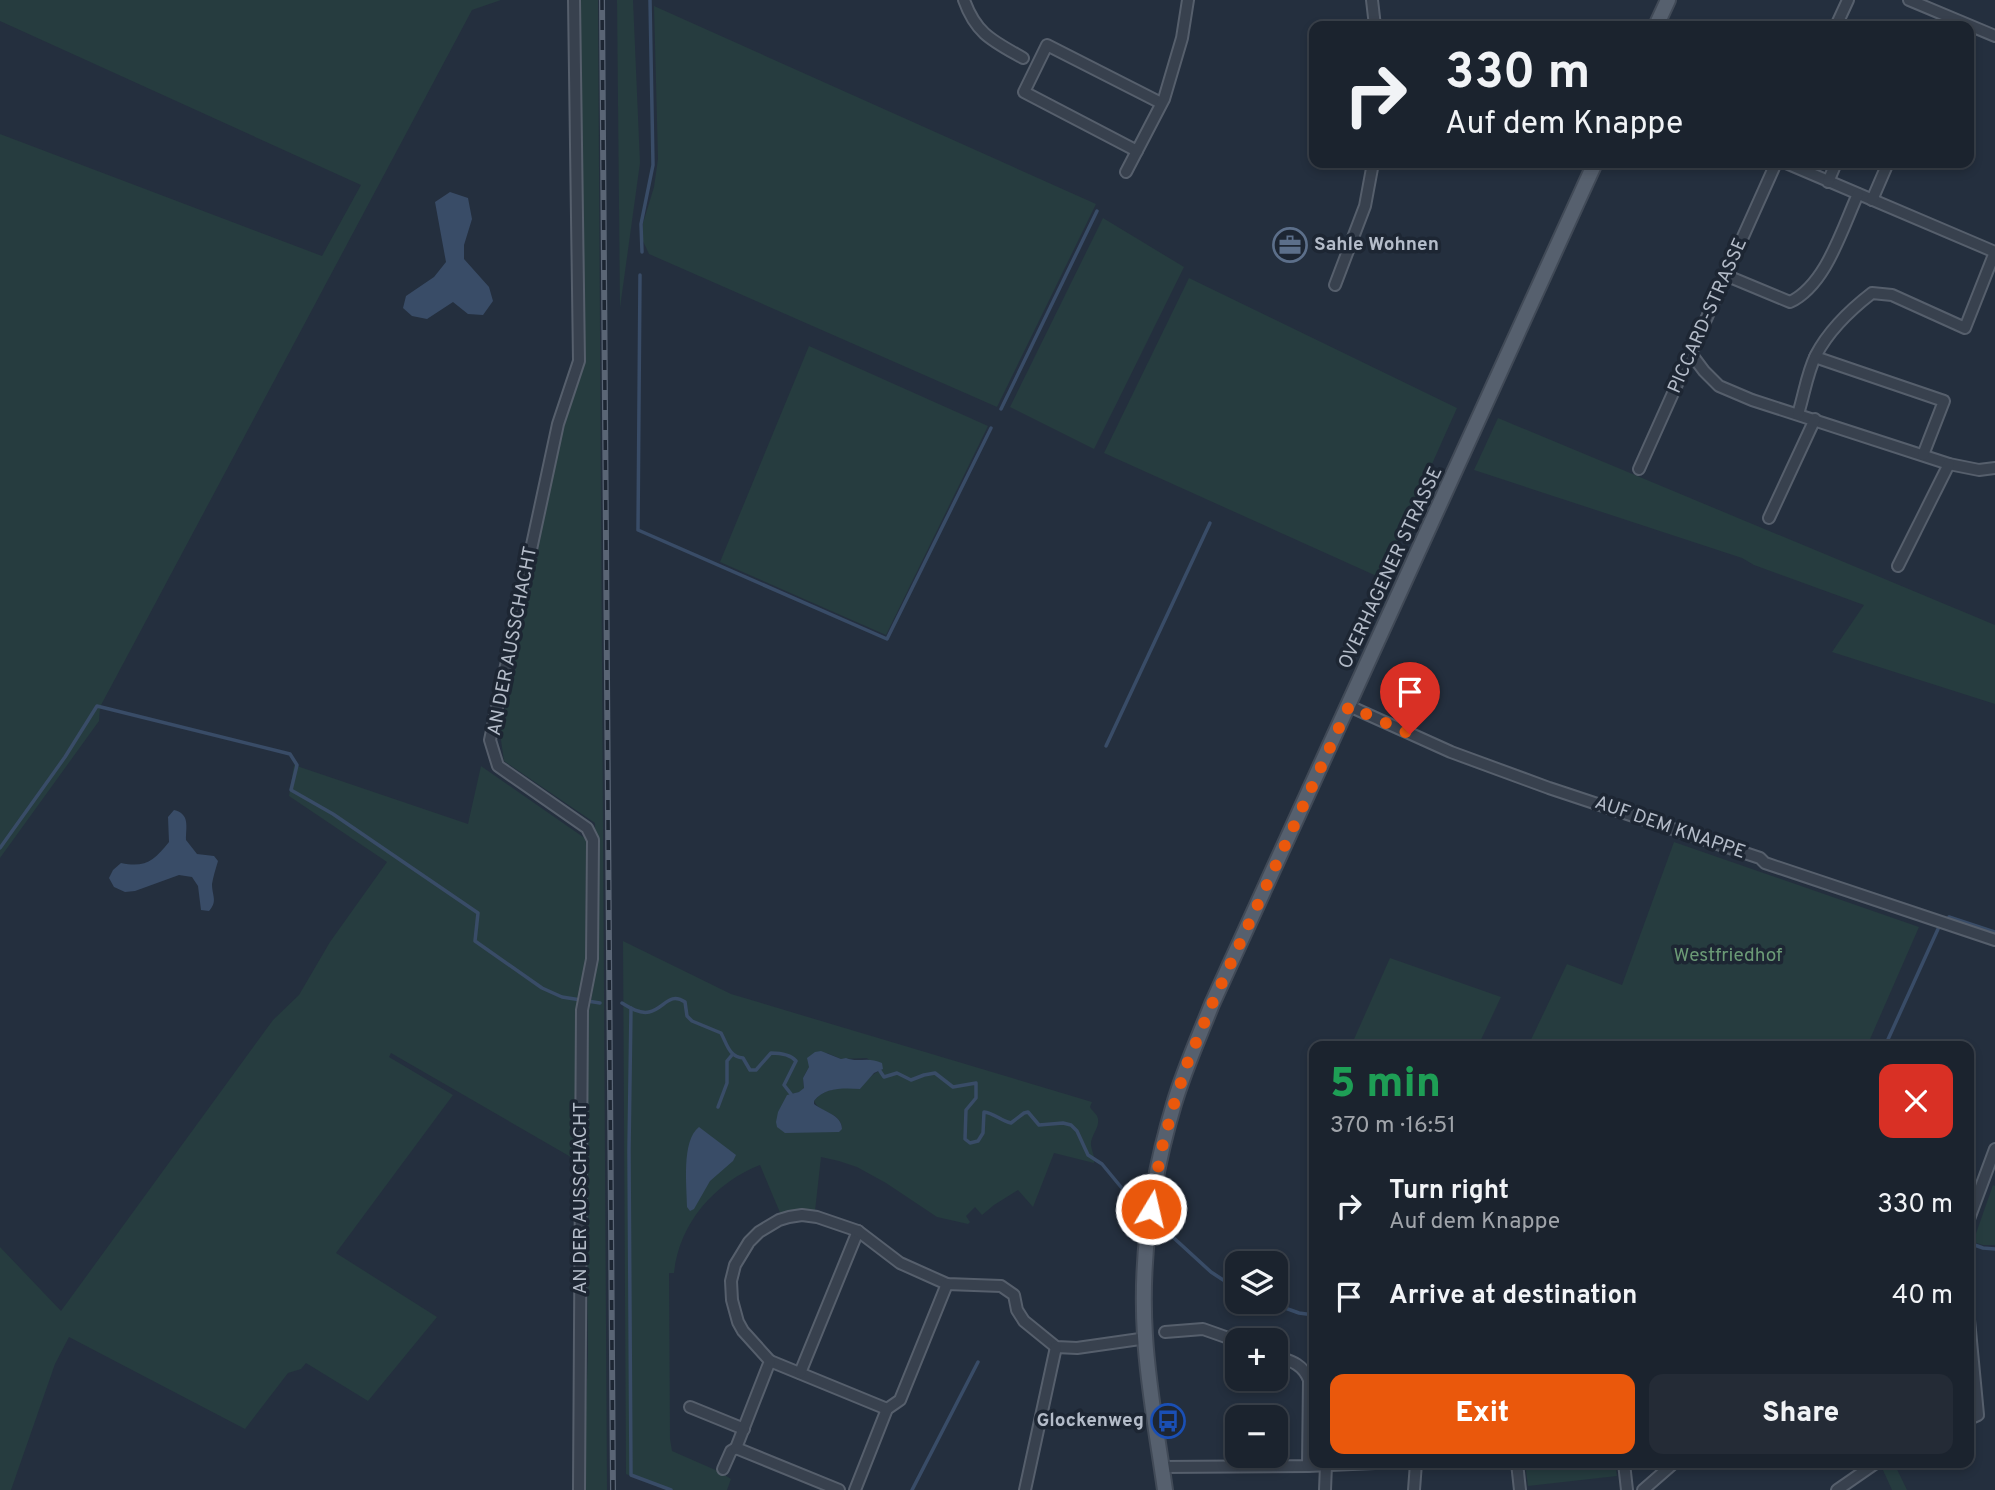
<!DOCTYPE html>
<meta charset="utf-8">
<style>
:root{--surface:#1b232e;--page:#242b36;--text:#f1f3f6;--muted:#a0a4aa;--line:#39404a;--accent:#ea580c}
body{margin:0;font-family:Overpass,sans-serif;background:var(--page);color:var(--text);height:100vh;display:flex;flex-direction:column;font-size:26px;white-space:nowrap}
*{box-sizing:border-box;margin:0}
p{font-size:23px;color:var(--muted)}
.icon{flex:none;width:38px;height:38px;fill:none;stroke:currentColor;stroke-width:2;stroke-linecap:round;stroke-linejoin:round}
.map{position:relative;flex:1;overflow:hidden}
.panel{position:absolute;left:1309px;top:1041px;width:665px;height:427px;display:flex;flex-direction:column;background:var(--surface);border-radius:14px;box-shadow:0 4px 10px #0003,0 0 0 2px var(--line)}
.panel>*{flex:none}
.hud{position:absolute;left:1309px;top:21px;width:665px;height:147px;border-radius:14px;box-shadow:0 4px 10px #0003,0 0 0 2px var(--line);background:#1b232e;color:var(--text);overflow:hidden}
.fabs{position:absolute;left:1225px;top:1251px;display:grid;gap:14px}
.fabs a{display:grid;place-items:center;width:63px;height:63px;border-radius:14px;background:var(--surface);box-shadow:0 4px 10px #0003,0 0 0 2px var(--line);font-size:35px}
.pin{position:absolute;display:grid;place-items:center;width:60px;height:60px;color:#fff;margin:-72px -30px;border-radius:50% 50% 50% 0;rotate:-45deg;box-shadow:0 0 7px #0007}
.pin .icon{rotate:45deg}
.me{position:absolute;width:77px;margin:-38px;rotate:9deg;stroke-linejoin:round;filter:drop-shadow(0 0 5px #0008)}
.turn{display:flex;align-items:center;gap:24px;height:147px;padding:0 21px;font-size:32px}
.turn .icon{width:91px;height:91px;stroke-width:2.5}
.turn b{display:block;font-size:49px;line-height:60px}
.round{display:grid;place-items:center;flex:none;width:74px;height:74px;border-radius:14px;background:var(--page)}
.overview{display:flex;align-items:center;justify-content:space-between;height:119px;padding:0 21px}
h1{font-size:42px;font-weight:800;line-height:52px;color:#1e9e55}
.primary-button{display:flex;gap:14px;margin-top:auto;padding:14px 21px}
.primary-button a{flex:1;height:80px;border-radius:14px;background:var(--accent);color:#fff;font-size:28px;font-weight:800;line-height:80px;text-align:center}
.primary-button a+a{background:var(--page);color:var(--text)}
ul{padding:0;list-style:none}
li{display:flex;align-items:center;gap:21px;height:91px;padding:0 21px}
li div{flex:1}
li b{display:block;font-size:26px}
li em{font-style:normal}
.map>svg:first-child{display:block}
.green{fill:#263c3f;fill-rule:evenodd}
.water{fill:#394c67}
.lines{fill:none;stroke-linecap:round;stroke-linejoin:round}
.stream{stroke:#394c67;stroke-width:3.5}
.minor-casing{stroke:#565f6c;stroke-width:14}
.major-casing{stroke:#414a57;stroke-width:18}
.minor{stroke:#38414e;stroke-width:10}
.major{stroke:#56606e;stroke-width:14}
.rail-casing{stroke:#5a6575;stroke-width:6}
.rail{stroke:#1d2633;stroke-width:3.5;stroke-dasharray:10;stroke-linecap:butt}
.route{stroke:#ea580c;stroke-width:12;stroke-dasharray:0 21.6}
.labels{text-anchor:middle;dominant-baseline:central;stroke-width:7;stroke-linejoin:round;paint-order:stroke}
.poi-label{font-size:19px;font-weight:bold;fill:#b4bcc9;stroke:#1d2633;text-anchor:start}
.street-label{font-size:19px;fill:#b4bcc9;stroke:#1d2633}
.park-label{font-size:19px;fill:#6b9a76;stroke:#1d2633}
</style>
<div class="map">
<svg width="1995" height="1490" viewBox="0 0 1995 1490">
<rect width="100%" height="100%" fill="#242f3e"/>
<g class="green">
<path d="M 0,0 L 501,0 L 472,10 L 100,707 L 99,721 L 0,858 L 0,134 L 322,256 L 361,185 L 0,21 Z"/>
<path d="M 580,0 L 598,0 L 607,1490 L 583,1490 L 588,1352 L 586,1149 L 589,1010 C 603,952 595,883 595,823 L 504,761 L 500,733 L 562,426 L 584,362 Z"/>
<path d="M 617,0 L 633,0 L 640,163 L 620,308 Z"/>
<path d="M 654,6 L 1096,204 L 997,407 L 649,254 L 643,241 L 643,223 L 654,187 L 658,159 Z"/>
<path d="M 1103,218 L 1184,267 L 1094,449 L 1010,407 Z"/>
<path d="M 1189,278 L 1457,408 L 1381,578 L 1104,453 Z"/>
<path d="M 809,346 L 988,426 L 886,635 L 720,562 Z"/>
<path d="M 1498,418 L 1995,625 L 1995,704 L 1832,652 L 1864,605 L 1754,565 L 1742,558 L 1474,470 Z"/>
<path d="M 294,765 L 468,824 L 481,766 L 586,839 L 585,991 L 575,1016 L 576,1160 L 391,1053 L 389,1057 L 453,1095 L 336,1253 L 437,1317 L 368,1401 L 306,1363 L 301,1369 L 288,1373 L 245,1429 L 69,1337 L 55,1364 L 11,1490 L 0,1490 L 0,1247 L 61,1311 L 273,1020 L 299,995 L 330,942 L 387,862 L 289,796 Z"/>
<path d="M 1674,842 L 1919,927 L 1867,1046 L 1528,1046 L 1567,964 L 1622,985 Z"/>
<path d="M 623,941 L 731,994 L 1092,1102 L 1090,1107 C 1092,1111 1096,1113 1097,1116 C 1102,1126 1090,1135 1091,1145 C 1092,1153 1095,1155 1094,1163 L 1054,1153 L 1033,1207 L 1018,1190 L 994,1205 L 982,1215 L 975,1207 L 966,1216 L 970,1222 L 968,1224 L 937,1217 L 886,1183 L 857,1167 L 839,1161 L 821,1157 L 815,1211 L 781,1215 L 760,1165 C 714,1183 679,1224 674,1273 L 669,1273 L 670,1439 L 672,1451 L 720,1472 L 731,1479 L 727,1490 L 667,1490 L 626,1474 ZM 827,1053 L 841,1059 L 867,1058 L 880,1071 C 871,1074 866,1081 860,1089 C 845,1086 823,1088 814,1101 C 820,1114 841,1112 842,1128 L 839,1132 L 811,1131 L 791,1094 L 800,1092 L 804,1088 L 803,1078 L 809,1067 L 809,1062 Z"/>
<path d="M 1390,958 L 1501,997 L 1478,1046 L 1351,1046 Z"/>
<path d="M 1993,1185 L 1995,1186 L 1995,1245 L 1983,1245 L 1973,1242 Z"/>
<path d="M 1525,1463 L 1615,1463 L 1617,1476 L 1528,1486 Z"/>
<path d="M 1894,1463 L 1907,1490 L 1892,1490 L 1882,1468 Z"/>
</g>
<g class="water">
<path d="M 450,192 L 468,198 L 472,219 L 464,245 L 464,259 L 489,287 L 493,301 L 483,315 L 468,314 L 453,302 L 427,319 L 412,316 L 403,308 L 406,296 L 434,277 L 446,262 L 435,202 Z"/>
<path d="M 174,810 C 190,814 186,826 186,840 L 197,854 L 214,856 L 218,861 C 216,868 213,877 212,884 C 212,896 218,901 209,911 L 201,910 L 198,886 L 192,877 L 179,875 L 135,891 L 125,892 L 114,887 L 109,878 L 113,870 L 121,863 C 145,868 154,861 169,842 L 168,817 Z"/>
<path d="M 821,1051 L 841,1059 L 846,1058 C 858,1063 868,1056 882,1063 L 883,1069 L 874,1073 L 860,1089 C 845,1088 824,1087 814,1101 L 814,1104 C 824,1112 842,1115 842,1129 L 839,1132 L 785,1133 L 777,1127 L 776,1122 L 778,1112 L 787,1095 L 799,1092 L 804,1088 L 803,1078 L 809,1067 L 807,1058 L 815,1052 Z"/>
<path d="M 699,1127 L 736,1155 L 733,1161 L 710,1181 L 694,1209 L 690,1211 L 687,1207 C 687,1186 681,1141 699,1127 Z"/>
</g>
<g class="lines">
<g class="stream">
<path d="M 642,252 L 641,224 L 653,165 L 650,0"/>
<path d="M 640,275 L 638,530 L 887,639 L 991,428"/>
<path d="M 1001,409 L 1097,211"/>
<path d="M 1106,746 L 1210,523"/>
<path d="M 0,848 L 65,757 L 97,706 L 290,754 L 297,765 L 291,790 L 333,814 L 478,913 L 475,941 L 542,988 L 562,997 L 600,1003"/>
<path d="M 1949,917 L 1995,932"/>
<path d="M 622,1003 C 630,1008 640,1014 649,1012 C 664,1009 669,991 685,1002 L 687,1016 L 692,1021 L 721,1033 C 727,1044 729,1057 743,1058 L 750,1070 L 756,1070 L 771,1053 C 780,1053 790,1054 796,1061 L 784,1085 L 791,1094"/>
<path d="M 631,1008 L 629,1150 L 631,1475 L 671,1490"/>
<path d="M 1885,1046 L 1938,929"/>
<path d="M 880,1071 L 884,1077 L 897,1073 L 911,1080 L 924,1075 L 935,1073 L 953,1087 L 976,1083 L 976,1098 L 966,1110 L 965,1139 L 970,1143 L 978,1141 L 983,1133 L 984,1112 C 994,1113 1001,1121 1011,1123 L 1024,1113 L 1028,1112 L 1039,1125 L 1063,1123 L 1071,1125 L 1077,1131 L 1088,1155 L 1102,1164 L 1135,1204"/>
<path d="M 718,1107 L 727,1083 L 727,1061 L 732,1055"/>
<path d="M 1164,1229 L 1211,1272 L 1237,1289"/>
<path d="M 1969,1243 L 1983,1248 L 1995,1249"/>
<path d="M 1268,1302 L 1299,1313 L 1314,1315"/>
<path d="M 912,1490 L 978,1362"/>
</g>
<g class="minor-casing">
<g id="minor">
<path d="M 574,0 L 579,361 L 558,424 L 490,740 L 498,766 L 587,828 L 593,840 L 592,959 L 582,1010 L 579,1490"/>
<path d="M 964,0 C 976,34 993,41 1023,58"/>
<path d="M 1372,0 L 1375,26"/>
<path d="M 1909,0 L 1995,36"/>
<path d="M 1836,26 L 1848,0"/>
<path d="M 1137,151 L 1024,92 L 1047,45 L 1161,103"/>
<path d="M 1786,163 L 1995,252"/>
<path d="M 1126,172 L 1164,99 L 1182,38 L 1188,0"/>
<path d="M 1828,182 L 1836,163"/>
<path d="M 1872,200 L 1888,163"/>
<path d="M 1725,275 L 1790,302 C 1826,285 1842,229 1858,194"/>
<path d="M 1335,285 L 1365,206 L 1373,163"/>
<path d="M 1692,355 L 1704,371 L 1719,386 L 1752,400 L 1949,464 L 1979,470 L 1995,468"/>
<path d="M 1815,357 L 1944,401 L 1923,455"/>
<path d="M 1798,414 C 1804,395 1807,373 1816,355 C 1829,330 1850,310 1872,293 L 1892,295 L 1965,328 L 1995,252"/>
<path d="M 1639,469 L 1776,163"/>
<path d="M 1769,518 L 1815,419"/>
<path d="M 1898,566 L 1949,464"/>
<path d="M 1349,706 L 1451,752 L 1549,788 L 1760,858 L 1765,863 L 1995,940"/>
<path d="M 1969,1219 L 1995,1149"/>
<path d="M 1969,1320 L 1978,1415 L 1969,1419"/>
<path d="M 1165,1332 L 1203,1329 L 1237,1341"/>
<path d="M 1276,1356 C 1291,1361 1303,1364 1309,1380 L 1308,1466"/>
<path d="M 770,1361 L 887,1409"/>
<path d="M 800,1373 L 858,1231"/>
<path d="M 690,1407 L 744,1429"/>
<path d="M 1517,1463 L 1520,1490"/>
<path d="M 1624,1463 L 1627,1490"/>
<path d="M 1162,1467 L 1308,1466 L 1375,1463"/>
<path d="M 723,1469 L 731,1451 L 736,1448"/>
<path d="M 839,1490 L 736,1448 L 770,1361 L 743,1331 L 738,1322 L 732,1300 L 731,1281 L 735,1265 L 749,1242 L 759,1232 L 779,1220 L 789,1217 L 802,1215 L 817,1217 L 858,1231 L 900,1263 L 947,1284 L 1001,1286 L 1014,1295 L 1017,1310 L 1024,1321 L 1056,1347 L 1077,1348 L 1140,1339 L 1145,1334"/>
<path d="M 855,1490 L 887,1409 L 900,1400 L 947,1284"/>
<path d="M 1025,1490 L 1056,1347"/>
<path d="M 1325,1490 L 1326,1465"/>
<path d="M 1414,1490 L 1416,1463"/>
<path d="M 1643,1490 L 1674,1463"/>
<path d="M 1837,1490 L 1876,1463"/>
</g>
</g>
<g class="major-casing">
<g id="major">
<path d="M 1656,26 L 1668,0"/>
<path d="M 1165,1490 C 1158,1439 1148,1388 1145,1336 C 1140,1259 1152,1178 1174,1104 C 1184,1070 1199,1037 1212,1004 L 1595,163"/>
</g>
</g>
<use href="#minor" class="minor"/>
<use href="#major" class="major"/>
<g class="rail-casing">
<path id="rail" d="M 602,0 L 613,1490"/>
</g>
<use href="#rail" class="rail"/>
</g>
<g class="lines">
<path class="route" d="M 1151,1209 L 1161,1151 L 1174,1104 L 1187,1064 L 1212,1004 L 1349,706 L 1410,734"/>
</g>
<defs>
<g id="office-ring" transform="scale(1.75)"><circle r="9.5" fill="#1d2633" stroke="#5c6f8a" stroke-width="1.5"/><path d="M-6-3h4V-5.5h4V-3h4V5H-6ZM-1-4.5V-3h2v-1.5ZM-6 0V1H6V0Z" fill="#5c6f8a"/></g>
<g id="bus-ring" transform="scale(1.75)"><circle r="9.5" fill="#1d2633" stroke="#1a4fb4" stroke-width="1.5"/><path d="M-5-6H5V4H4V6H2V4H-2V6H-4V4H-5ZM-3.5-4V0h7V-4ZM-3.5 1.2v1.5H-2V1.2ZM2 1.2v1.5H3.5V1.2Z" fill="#1a4fb4"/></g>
</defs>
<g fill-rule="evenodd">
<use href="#office-ring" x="1290" y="245"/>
<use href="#bus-ring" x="1168" y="1421"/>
</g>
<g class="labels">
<g class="poi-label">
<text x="1314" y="245">Sahle Wohnen</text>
<text x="1144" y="1421" text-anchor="end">Glockenweg</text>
</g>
<g class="street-label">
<text transform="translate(1708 316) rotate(-66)">PICCARD-STRASSE</text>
<text transform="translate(1391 568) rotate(-65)">OVERHAGENER STRASSE</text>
<text transform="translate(513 641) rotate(-79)">AN DER AUSSCHACHT</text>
<text transform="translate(1670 828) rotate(19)">AUF DEM KNAPPE</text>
<text transform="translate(581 1198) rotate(-90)">AN DER AUSSCHACHT</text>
</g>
<g class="park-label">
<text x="1728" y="956">Westfriedhof</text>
</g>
</g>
</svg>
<div class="fabs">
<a><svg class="icon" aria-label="layers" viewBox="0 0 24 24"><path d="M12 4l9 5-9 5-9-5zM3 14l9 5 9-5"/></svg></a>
<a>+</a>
<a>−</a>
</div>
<div class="pin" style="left:1410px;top:734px;background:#d93025"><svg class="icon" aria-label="arrive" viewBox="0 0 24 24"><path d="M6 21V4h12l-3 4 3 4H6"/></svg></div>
<svg class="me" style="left:1151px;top:1209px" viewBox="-20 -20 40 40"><circle r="17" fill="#ea580c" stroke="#fff" stroke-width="3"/><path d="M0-11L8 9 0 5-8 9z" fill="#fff"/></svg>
<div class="hud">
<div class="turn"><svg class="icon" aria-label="right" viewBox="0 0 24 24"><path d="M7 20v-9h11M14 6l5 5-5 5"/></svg><div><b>330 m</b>Auf dem Knappe</div></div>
</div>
<section class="panel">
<div class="overview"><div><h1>5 min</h1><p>370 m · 16:51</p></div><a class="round" style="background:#d93025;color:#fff"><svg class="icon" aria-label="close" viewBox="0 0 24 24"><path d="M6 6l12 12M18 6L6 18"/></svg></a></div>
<ul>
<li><svg class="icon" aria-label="right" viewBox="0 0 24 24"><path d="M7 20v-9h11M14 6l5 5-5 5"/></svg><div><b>Turn right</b><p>Auf dem Knappe</p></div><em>330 m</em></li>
<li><svg class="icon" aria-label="arrive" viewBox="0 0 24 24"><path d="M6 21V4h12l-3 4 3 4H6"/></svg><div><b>Arrive at destination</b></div><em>40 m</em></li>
</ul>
<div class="primary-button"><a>Exit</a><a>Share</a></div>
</section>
</div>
